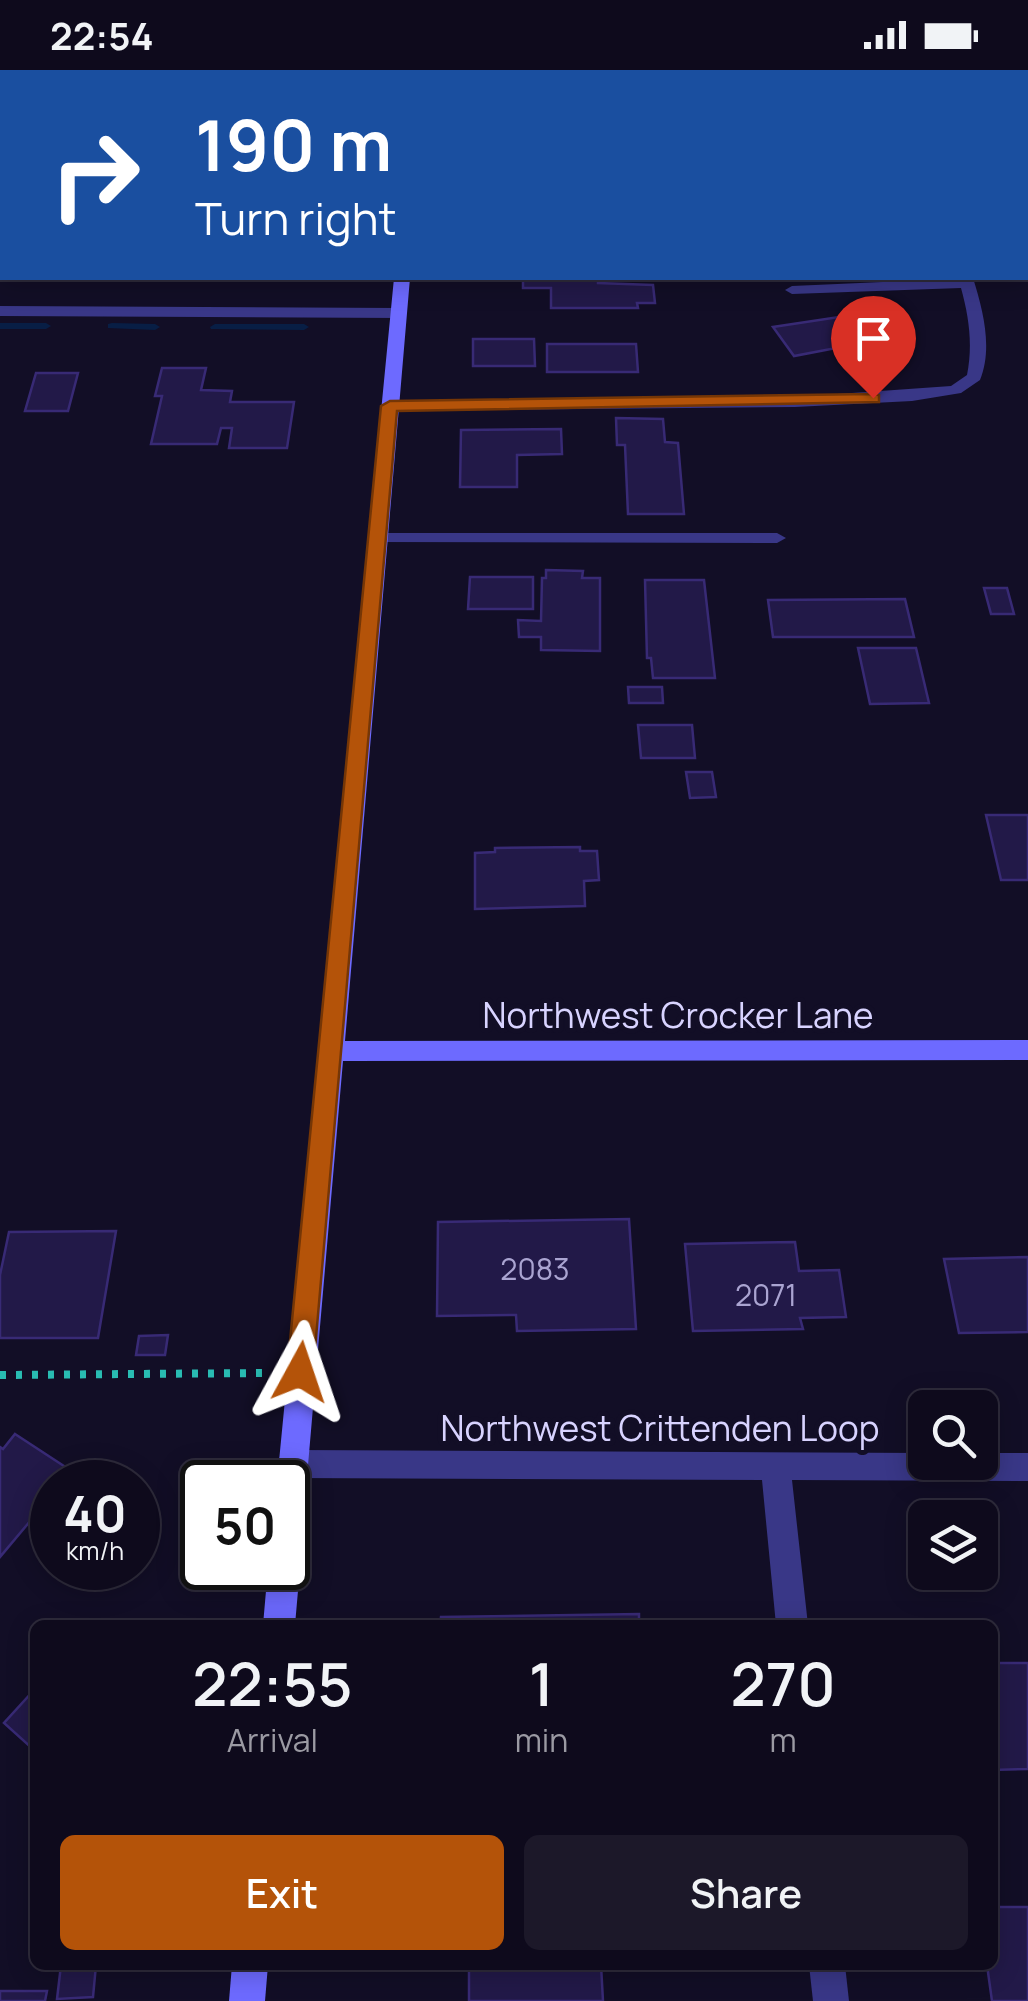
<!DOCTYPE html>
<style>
:root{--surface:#0e0a1c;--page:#1c1829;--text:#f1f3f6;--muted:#9b9aa3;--line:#2e2b3b;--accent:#b45309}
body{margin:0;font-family:Manrope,sans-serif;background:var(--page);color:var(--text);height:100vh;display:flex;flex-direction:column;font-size:38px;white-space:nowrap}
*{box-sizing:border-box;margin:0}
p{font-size:32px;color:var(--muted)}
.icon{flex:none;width:55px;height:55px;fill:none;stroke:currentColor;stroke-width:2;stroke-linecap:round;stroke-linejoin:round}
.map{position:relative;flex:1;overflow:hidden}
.panel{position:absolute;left:30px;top:1550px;width:968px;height:350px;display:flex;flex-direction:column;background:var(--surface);border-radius:15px;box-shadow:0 5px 25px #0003,0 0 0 2px var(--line)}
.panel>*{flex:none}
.banner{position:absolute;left:0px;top:0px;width:1030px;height:210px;box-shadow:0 5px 25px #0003,0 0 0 2px var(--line);background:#1a4fa0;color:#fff;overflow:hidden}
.tools{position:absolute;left:908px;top:1320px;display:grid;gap:20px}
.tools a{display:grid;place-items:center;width:90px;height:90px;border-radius:15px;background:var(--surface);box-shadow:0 5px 25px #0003,0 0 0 2px var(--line);font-size:50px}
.speed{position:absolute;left:30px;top:1390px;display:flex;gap:20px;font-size:50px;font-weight:700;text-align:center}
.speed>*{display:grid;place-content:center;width:130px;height:130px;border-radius:50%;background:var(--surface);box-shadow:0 5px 25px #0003,0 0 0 2px var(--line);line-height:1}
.speed small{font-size:25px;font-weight:400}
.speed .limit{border:5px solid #111;border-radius:15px;background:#fff;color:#111}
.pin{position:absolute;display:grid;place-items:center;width:85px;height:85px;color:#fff;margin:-102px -42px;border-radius:50% 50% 50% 0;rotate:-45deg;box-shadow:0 0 10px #0007}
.pin .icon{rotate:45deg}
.me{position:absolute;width:110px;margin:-55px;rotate:5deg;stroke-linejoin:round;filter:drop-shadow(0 0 8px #0008)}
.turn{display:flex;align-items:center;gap:35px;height:210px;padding:0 30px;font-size:45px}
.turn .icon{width:130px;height:130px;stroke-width:2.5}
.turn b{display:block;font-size:70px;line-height:85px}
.eta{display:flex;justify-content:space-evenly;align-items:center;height:170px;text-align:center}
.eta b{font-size:60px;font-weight:600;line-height:70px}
.action{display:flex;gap:20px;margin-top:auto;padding:20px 30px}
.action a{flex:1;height:115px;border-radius:15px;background:var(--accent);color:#fff;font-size:40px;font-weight:600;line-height:115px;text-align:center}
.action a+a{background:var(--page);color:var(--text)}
.status{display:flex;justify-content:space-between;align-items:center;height:70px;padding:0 50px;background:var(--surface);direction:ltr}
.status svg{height:28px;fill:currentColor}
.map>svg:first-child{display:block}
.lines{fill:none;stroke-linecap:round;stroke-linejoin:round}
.stream{fill:#081e45;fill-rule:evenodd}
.building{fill:#221948;stroke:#382a75;stroke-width:2.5}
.path{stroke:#29bcb3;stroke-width:8;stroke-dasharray:6 10;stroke-linecap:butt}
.lane{fill:#393787;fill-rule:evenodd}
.street{fill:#393787;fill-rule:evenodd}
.secondary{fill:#6d6aff;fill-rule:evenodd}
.route{fill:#b45309;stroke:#753606;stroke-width:2.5}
.labels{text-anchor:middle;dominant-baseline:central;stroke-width:10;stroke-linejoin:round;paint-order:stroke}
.number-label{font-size:30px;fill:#aaa4d1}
.street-label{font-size:35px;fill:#d8d3ff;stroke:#120e26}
</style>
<div class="status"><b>22:54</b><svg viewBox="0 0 49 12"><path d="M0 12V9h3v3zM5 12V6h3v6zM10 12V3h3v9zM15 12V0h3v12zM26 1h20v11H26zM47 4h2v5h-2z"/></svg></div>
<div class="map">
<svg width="1028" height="1931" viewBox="0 0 1028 1931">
<rect width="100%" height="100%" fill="#120e26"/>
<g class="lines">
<g class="stream">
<path d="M 0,253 L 46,253 L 51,256 L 46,259 L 0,259 Z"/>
<path d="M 112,253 L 155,254 L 160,257 L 155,260 L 108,258 L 108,254 Z"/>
<path d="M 215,254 L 304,254 L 309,257 L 304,260 L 211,259 L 210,257 Z"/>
</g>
</g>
<g class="building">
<path d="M 523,208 L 598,208 L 598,213 L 653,215 L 655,233 L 637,233 L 638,238 L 551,238 L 551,218 L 523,218 Z"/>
<path d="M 852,245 L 873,271 L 794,286 L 773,257 Z"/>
<path d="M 473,269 L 534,269 L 535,296 L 473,296 Z"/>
<path d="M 547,274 L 636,274 L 638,302 L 547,302 Z"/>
<path d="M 162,298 L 206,298 L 201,320 L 232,321 L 230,332 L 294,332 L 287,378 L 229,378 L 232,358 L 221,358 L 217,374 L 151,374 L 162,326 L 155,326 Z"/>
<path d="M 36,303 L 78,303 L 68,341 L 25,341 Z"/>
<path d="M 616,348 L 663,349 L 665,372 L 678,373 L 684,444 L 628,444 L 625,375 L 617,375 Z"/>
<path d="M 561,359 L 562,384 L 517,385 L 517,417 L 460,417 L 461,360 Z"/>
<path d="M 546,500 L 583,501 L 582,508 L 600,508 L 600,581 L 541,580 L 541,567 L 519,567 L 518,550 L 541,551 L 542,508 L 546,508 Z"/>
<path d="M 470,507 L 533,507 L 533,539 L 468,539 Z"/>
<path d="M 645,510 L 704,510 L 715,608 L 653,608 L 651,588 L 647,588 Z"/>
<path d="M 984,518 L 1007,518 L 1014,544 L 991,544 Z"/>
<path d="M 905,529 L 914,567 L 773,567 L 768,530 Z"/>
<path d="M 858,578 L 916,578 L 929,633 L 870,634 Z"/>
<path d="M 628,617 L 662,617 L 663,633 L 629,633 Z"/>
<path d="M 638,655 L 692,655 L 695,688 L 641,688 Z"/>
<path d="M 686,702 L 712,702 L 716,727 L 690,728 Z"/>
<path d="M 986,745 L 1028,745 L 1028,810 L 1001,810 Z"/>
<path d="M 580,777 L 580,781 L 597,781 L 599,810 L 584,811 L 585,836 L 475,839 L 475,783 L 495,782 L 495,778 Z"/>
<path d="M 629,1149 L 636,1259 L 517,1261 L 516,1245 L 437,1246 L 438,1152 Z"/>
<path d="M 116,1161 L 98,1268 L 0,1268 L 0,1205 L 9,1162 Z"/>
<path d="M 795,1172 L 799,1201 L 839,1200 L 846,1247 L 800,1248 L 803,1259 L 693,1261 L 685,1174 Z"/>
<path d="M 1028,1187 L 1028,1262 L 959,1263 L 944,1189 Z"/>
<path d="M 168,1265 L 165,1285 L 136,1285 L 139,1266 Z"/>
<path d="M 15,1364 L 73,1402 L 64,1412 L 52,1412 L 52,1425 L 0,1487 L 0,1377 L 3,1379 Z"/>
<path d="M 639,1544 L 639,1555 L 440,1555 L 441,1547 Z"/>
<path d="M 992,1593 L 1028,1593 L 1028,1699 L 992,1700 Z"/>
<path d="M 35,1619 L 35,1681 L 4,1653 Z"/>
<path d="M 992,1837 L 1028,1837 L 1028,1931 L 992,1931 L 987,1895 L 992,1895 Z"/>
<path d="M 61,1895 L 96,1895 L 93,1927 L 57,1929 Z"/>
<path d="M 469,1895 L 601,1895 L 603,1931 L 469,1931 Z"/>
<path d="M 0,1921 L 47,1921 L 45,1931 L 0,1931 Z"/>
</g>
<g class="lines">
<path class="path" d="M 0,1305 L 264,1303"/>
<g class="lane">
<path d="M 704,0 L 731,0 L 732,2 L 705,2 Z"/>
<path d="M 973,208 C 983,240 993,278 980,310 L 961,323 L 912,331 L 795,337 L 390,341 L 382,336 L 390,331 L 795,327 L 951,316 L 967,305 C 973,275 969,247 961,218 L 792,224 L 785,220 L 792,216 Z"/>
<path d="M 376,463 L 777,463 L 786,468 L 777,473 L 370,472 L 370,464 Z"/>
</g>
<g class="street">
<path d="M 0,236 L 399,238 L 407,243 L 399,248 L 0,246 Z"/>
<path d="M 292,1380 L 925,1383 L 925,1392 L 980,1392 L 980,1383 L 1028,1383 L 1028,1411 L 792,1410 L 808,1555 L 776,1555 L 762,1410 L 292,1408 L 281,1404 L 277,1394 L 281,1384 Z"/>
<path d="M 809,1895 L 845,1895 L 849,1931 L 813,1931 Z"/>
</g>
<g class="secondary">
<rect x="412" y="0" width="14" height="2"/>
<path d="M 394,208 L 410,208 L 345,971 L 1028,970 L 1028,990 L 343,991 L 303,1453 L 299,1463 L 288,1467 L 288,1412 L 277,1412 Z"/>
<path d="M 288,1485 L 295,1488 L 300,1498 L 295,1555 L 263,1555 L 268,1498 L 288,1498 Z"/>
<path d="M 232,1895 L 268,1895 L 265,1931 L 229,1931 Z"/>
</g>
</g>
<path class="route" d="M 873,324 L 879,325 L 879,332 L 397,341 L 313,1302 L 310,1311 L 300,1314 L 291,1311 L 287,1302 L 381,336 L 390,331 Z"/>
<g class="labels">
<g class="number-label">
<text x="535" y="1198">2083</text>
<text x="766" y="1224">2071</text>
</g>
<g class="street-label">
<text x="678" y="945">Northwest Crocker Lane</text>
<text x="660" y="1358">Northwest Crittenden Loop</text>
</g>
</g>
</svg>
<div class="tools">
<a><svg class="icon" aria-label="search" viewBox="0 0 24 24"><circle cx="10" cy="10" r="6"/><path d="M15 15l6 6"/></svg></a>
<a><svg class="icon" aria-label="layers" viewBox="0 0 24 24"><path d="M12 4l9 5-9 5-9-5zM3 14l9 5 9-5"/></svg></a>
</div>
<div class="speed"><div>40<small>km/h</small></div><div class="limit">50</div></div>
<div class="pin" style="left:873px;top:328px;background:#d93025"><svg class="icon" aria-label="arrive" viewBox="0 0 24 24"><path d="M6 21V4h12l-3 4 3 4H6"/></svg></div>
<svg class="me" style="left:300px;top:1302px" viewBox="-20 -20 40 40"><path d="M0-17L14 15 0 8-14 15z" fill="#b45309" stroke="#fff" stroke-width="4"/></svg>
<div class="banner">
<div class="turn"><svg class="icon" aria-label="right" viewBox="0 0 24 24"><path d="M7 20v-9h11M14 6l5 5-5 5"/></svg><div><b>190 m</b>Turn right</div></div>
</div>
<section class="panel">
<div class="eta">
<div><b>22:55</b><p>Arrival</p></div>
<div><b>1</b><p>min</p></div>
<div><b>270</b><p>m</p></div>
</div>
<div class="action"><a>Exit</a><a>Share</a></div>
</section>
</div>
